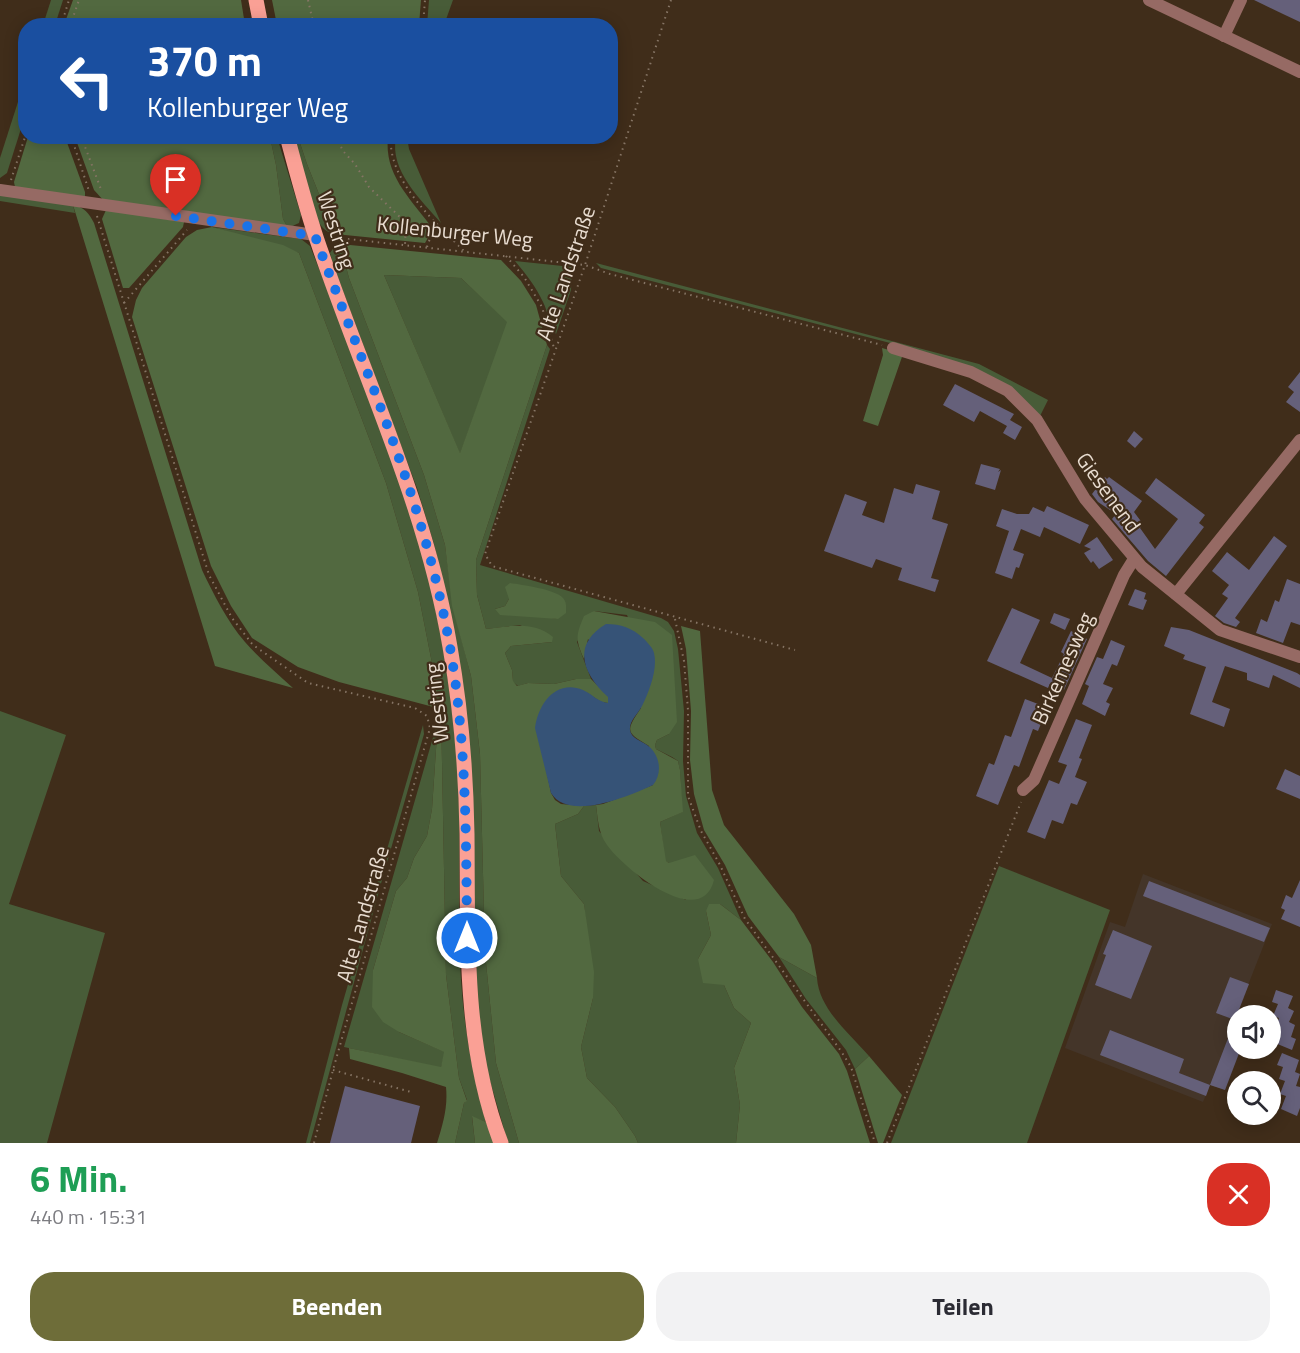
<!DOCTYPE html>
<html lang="de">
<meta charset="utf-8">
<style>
:root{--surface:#fff;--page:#f2f2f3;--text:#2b2b33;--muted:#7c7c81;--accent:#6e6d39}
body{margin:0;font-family:"Titillium Web",sans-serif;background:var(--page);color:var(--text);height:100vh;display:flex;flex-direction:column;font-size:22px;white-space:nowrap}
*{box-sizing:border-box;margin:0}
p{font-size:20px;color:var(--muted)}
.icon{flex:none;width:33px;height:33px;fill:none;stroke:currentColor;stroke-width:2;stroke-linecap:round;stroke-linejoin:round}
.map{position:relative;height:1143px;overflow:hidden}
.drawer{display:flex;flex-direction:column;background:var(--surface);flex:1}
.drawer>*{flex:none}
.hud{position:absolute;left:18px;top:18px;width:600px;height:126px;border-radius:24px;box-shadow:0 3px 15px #0003;background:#1a4fa0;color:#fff;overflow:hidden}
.fabs{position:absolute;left:1227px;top:1005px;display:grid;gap:12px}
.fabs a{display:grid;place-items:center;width:54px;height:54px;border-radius:50%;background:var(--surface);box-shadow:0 3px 15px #0003;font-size:30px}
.pin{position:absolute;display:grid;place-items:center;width:51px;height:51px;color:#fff;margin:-62px -26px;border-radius:50% 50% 50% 0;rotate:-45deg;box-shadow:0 0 6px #0007}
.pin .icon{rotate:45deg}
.me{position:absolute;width:66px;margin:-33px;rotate:0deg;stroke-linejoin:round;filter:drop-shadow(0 0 4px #0008)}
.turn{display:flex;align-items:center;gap:21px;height:126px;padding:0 30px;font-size:27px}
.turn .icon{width:78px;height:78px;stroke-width:2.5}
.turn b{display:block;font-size:42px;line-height:51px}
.round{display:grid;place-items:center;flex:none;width:63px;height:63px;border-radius:24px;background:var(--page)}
.overview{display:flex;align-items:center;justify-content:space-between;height:102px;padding:0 30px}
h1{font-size:36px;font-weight:700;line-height:45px;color:#1e9e55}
.button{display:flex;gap:12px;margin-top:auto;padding:12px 30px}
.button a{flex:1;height:69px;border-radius:24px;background:var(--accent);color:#fff;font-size:24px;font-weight:700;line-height:69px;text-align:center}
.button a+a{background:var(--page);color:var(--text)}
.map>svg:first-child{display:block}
.industrial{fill:#443529}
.green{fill:#485c38;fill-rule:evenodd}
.forest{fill:#526940;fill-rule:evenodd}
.water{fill:#365377}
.building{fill:#65607a}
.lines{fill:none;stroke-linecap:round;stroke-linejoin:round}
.path{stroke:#867565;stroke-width:2;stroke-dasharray:1.5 4.5;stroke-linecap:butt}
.minor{stroke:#966a64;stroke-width:12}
.major{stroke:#faa095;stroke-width:15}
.route{stroke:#1a73e8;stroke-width:10;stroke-dasharray:0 18}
.labels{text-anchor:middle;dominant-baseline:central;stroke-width:4.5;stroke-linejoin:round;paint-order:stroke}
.street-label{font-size:21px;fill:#e9ddd1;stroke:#402d1a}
</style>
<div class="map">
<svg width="1300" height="1143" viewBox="0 0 1300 1143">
<rect width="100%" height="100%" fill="#402d1a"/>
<path class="industrial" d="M 1143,874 L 1272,924 L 1230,1031 L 1238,1048 L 1241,1049 L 1225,1090 L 1210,1085 L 1203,1102 L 1065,1048 L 1110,922 L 1125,927 Z"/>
<g class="green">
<path d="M 51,0 L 63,0 L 55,25 L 43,25 Z"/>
<path d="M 429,0 L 453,0 L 444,25 L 427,25 Z"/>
<path d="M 25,80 L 25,116 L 7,173 L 0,178 L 0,158 Z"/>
<path d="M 270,137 L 277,137 L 301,215 L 299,223 L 288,228 L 283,219 L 276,165 Z"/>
<path d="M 292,137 L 298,137 L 307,164 L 335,234 C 327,233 322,228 318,221 Z"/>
<path d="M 396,137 L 407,137 L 409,149 L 441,223 C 421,200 389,170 396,137 Z"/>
<path d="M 0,194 L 73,205 L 75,213 L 0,201 Z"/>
<path d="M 212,227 L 301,239 L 310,246 C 350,349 397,454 424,561 C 439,618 448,673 454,730 C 464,813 456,897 461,980 C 464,1028 473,1076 486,1122 L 472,1117 L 475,1143 L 455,1143 L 464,1103 L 467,1100 L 459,1078 L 446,975 L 441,709 L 418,592 L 386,483 L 299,253 Z"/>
<path d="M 340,244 L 349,278 L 424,475 L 445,545 L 453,606 L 471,676 L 480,754 L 485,953 L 496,1063 L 519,1143 L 508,1143 L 486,1067 L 479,1021 L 449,606 L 434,544 L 417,488 L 334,267 L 330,253 L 335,246 Z"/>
<path d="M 515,261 L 572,267 L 571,290 L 556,334 C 549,324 548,312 543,302 C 536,287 526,274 515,261 Z"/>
<path d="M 596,263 L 979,364 L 1048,400 L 1040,416 L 1011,387 L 894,344 L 601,268 Z"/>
<path d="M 384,275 L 461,278 L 508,322 L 460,454 Z"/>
<path d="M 547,345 L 550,349 L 480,565 L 661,618 L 668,622 L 674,631 L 678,649 L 684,711 L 683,761 L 686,796 L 697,833 L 718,868 L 741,920 L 720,904 L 706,911 L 711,935 L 698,959 L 724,985 L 734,1008 L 751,1023 L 734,1068 L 740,1105 L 736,1143 L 638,1143 L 635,1136 L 615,1107 L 587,1078 L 581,1047 L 593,998 L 584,904 L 561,876 L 555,824 L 578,814 L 584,806 L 596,805 L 599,831 L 643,881 L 686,900 L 669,863 L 665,861 L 660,822 L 682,812 L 680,771 L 678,761 L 672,757 L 656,749 L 655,745 L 657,740 L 669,734 L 627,615 L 594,611 L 577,642 L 591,679 L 576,679 L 554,684 L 528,683 L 518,686 L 513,682 L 512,670 L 505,653 L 511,646 L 552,642 L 520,625 L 486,629 L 477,595 L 476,560 ZM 509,599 L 558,619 L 495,609 L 505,606 Z"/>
<path d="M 0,711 L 66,735 L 9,904 L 105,933 L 47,1143 L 0,1143 Z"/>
<path d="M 438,720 L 432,809 L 427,836 L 414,858 L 407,878 L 396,891 L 373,970 L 399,1032 L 445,1052 L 441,1068 L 344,1047 Z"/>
<path d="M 423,725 L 424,734 L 382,880 L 310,1143 L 306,1143 L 342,1005 Z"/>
<path d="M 999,866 L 1110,910 L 1027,1143 L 891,1143 Z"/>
<path d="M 779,957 L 817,978 C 819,1009 849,1033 869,1056 L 855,1069 L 846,1050 L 806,999 Z"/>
</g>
<g class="forest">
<path d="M 73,0 L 241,0 L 245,25 L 64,25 Z"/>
<path d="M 272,0 L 421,0 L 419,25 L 277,25 Z"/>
<path d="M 28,137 L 65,137 L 85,192 L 85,198 L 15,187 L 14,182 Z"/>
<path d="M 75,137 L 270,137 L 276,165 L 283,219 L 288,228 L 104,201 L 94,190 Z"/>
<path d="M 298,137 L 388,137 C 384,174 409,197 430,225 L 430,234 L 425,243 L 335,234 L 307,164 Z"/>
<path d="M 73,205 C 84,207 89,213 94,223 L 202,570 C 214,595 227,621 245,642 C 260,659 277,673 293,688 L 215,666 Z"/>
<path d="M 106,210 L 184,222 L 183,227 L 129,288 L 123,288 L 102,219 Z"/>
<path d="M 212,227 L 283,245 L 299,253 L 386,483 L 418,592 L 441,709 L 446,975 L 459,1078 L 467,1101 L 464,1103 L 455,1143 L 437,1143 C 443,1124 448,1107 446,1087 L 402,1073 L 350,1059 L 349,1048 L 441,1067 L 444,1052 L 399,1032 L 383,1022 L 372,1007 L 373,970 L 396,891 L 407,878 L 414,858 L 427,836 L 432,809 L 438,720 L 441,709 L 339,682 L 298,667 L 252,638 L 231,606 L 211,566 L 132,317 L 136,300 L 142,288 L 186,237 L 197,230 Z"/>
<path d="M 340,244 L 501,260 L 521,281 L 536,305 L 547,345 L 476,560 L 477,595 L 486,629 C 509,626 534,621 553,637 L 552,642 L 511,646 L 505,653 L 512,670 L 513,681 L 517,686 L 528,683 L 554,684 L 576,679 L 591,679 L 609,697 L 608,703 L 601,702 L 586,692 L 546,769 L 551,793 L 555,800 L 561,804 L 584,806 L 578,814 L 555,824 L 561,876 L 584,904 L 594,972 L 593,998 L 581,1047 L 587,1078 L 615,1107 L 635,1136 L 638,1143 L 519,1143 L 496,1063 L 485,953 L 480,754 L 471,676 L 452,606 L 445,545 L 424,475 L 349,278 ZM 384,275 L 461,278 L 507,322 L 460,453 Z"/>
<path d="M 882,348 L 903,354 L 878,426 L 863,421 L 883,355 Z"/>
<path d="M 510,583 C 522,585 555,589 563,598 C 567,602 566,608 566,613 L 558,619 L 500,615 L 495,609 L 505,606 L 509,599 L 505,587 Z"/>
<path d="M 594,611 L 655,622 L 672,635 L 677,722 L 669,734 L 657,740 L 655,745 L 656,749 L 678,761 L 680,770 L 683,812 L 660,822 L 666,861 L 669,863 L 695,855 L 714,880 C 701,932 623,868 607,845 C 598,832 598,820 596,805 L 603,804 L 653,785 L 649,746 C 626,732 625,732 641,708 L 588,639 L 584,659 C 575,639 576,635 584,616 Z"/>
<path d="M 681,626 L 700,631 L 712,790 L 724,825 L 794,914 L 811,945 L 817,978 L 779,957 L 748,916 L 725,865 L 704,830 L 694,794 L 690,760 L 691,711 L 686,649 Z"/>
<path d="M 709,904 L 720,904 L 741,920 L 773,962 L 802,1007 L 839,1054 L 847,1071 L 870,1143 L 736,1143 L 740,1105 L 734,1068 L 751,1023 L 734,1008 L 724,985 L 703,983 L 698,959 L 711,935 L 706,911 Z"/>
<path d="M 869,1056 L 902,1095 L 883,1143 L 878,1143 L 855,1069 Z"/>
<path d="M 472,1116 L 486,1122 L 494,1143 L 475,1143 Z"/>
</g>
<path class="water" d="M 606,624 C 621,624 632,628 643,638 C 647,642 653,648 654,653 C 658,669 649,692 642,706 C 638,714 629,721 630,730 C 631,738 641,741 647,745 C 660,754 663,773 653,785 C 629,796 569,822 551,793 L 535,728 C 538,704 556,679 583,690 C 592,694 598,702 608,703 L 608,697 C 583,674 571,645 606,624 Z"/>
<g class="building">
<path d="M 1254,0 L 1300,0 L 1300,22 L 1283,14 Z"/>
<path d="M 1300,372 L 1300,412 L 1286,402 L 1294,392 L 1288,387 Z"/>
<path d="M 955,384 L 1014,414 L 1010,420 L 1022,427 L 1015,440 L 1003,433 L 1007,426 L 980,411 L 974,422 L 943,405 Z"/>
<path d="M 1134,431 L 1143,439 L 1135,448 L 1127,441 Z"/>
<path d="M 981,464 L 1000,469 L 998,472 L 1001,470 L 995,490 L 975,484 Z"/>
<path d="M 1105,477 L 1107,479 L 1109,477 L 1142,501 L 1134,512 L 1143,524 L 1140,528 L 1155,549 L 1178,519 L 1145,493 L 1156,478 L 1205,515 L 1199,523 L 1204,527 L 1166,576 L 1148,561 L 1112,519 L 1116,514 L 1098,502 L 1092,494 Z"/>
<path d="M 916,484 L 940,491 L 932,519 L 948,524 L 931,578 L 939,580 L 935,592 L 898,580 L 902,568 L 876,559 L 872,568 L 824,551 L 845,494 L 867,502 L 862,515 L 884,523 L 894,488 L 913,494 Z"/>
<path d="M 1047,506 L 1089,525 L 1080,544 L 1044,527 L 1040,537 L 1021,529 L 1013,550 L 1024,554 L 1019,568 L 1016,567 L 1012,579 L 995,573 L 1009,531 L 996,526 L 1002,509 L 1017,514 L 1029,514 L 1033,507 L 1044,512 Z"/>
<path d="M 1274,536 L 1287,546 L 1235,618 L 1240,622 L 1236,627 L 1224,623 L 1215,616 L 1228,598 L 1222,594 L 1229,585 L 1212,571 L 1227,552 L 1249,570 Z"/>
<path d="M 1097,537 L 1113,560 L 1099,569 L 1093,561 L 1091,563 L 1084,553 L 1091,549 L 1084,546 Z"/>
<path d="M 1287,579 L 1300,584 L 1300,625 L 1291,622 L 1283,643 L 1256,633 L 1261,619 L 1267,622 L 1275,600 L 1279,602 Z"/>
<path d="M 1135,589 L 1146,593 L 1144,599 L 1147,600 L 1143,610 L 1128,605 Z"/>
<path d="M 1012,608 L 1040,620 L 1020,663 L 1052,678 L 1064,654 L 1061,652 L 1071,631 L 1087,639 L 1064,690 L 1050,684 L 1048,688 L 987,661 Z"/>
<path d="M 1054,613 L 1070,619 L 1065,630 L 1050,623 Z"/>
<path d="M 1171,627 L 1189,630 L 1297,673 L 1300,675 L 1300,688 L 1273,675 L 1269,688 L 1247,680 L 1247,673 L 1225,666 L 1212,702 L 1230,709 L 1224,727 L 1190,714 L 1206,667 L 1183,659 L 1185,655 L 1164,646 Z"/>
<path d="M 1111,640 L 1125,646 L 1117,666 L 1112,664 L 1103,684 L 1113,688 L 1106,702 L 1110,704 L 1105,716 L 1082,704 L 1089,686 L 1085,684 L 1097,657 L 1103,659 Z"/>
<path d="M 1025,699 L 1046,707 L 1046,711 L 1038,731 L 1033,729 L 1019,767 L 1014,765 L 998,805 L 976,796 L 989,763 L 994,765 L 1005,735 L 1011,737 Z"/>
<path d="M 1076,719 L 1092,725 L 1079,758 L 1082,759 L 1075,777 L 1087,782 L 1077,805 L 1071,803 L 1063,824 L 1052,820 L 1045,839 L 1027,832 L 1049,780 L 1059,784 L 1067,765 L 1058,762 Z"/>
<path d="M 1285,769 L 1300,776 L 1300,799 L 1276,789 Z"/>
<path d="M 1300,880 L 1300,927 L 1281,919 L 1285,910 L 1281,908 L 1286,895 L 1292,898 Z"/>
<path d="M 1149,881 L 1270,928 L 1264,942 L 1143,896 Z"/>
<path d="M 1113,930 L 1152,946 L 1131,999 L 1095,985 L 1106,955 L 1103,954 Z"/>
<path d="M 1230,977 L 1249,984 L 1235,1020 L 1216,1013 Z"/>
<path d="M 1276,990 L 1293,996 L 1288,1008 L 1294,1011 L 1289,1022 L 1295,1025 L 1291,1037 L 1296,1039 L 1292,1050 L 1275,1043 L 1280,1032 L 1274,1030 L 1279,1018 L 1273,1016 L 1278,1004 L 1272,1002 Z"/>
<path d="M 1237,1015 L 1238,1048 L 1241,1048 L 1225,1090 L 1210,1085 Z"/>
<path d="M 1110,1030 L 1184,1059 L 1179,1073 L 1210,1085 L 1206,1096 L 1100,1055 Z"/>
<path d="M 1282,1053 L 1299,1060 L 1295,1072 L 1300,1074 L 1296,1086 L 1300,1087 L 1300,1108 L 1297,1116 L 1281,1109 L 1286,1096 L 1280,1094 L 1285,1081 L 1279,1079 L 1283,1067 L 1277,1065 Z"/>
<path d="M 345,1086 L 420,1106 L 411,1143 L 330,1143 Z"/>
</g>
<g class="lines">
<g class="path">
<path d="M 308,0 L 314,26"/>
<path d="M 671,0 L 585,265 L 485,554 L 492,566 L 795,650"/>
<path d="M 61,26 L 69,0"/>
<path d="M 70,26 L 79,0"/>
<path d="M 423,26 L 425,0"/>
<path d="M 71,136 L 89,191"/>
<path d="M 81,136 L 102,192"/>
<path d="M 336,136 L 343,151 L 355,164 L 369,187 L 406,223 L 405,245"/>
<path d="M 391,136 C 387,180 435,222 464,251"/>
<path d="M 11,180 L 26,134"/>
<path d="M 97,216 L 209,575 L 232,618 L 253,645 L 308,683 L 415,708 L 427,716 L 430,728 L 333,1070 L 314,1143"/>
<path d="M 330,237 L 585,265 L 610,274 L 882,345"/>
<path d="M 427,247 L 435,224"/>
<path d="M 506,256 L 524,277 L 542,307 L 554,348"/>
<path d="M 124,303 L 187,230"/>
<path d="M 675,619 L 684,661 L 688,710 L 688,796 L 701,831 L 719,863 L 745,919 L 841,1051 L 851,1067 L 875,1143"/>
<path d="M 333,1070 L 411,1092"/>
<path d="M 887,1143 L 1021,802"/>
</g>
<g class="minor">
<path d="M 1149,0 L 1300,72"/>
<path d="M 1224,36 L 1241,0"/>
<path d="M 0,190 L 315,235"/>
<path d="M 893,348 L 971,372 L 1008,391 L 1037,420 L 1085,499 L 1142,567 L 1220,630 L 1300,657"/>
<path d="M 1176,594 L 1300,440"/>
<path d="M 1023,790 L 1034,780 L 1124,575 L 1134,559"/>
</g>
<g class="major">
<path d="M 256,0 L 261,26"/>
<path d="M 287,136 C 296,170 305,204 316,237 C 362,374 426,504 450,647 C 461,709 466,771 467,834 C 468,938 463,1044 501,1143"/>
</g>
</g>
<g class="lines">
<path class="route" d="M 176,216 L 315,236 C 363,366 421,494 447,631 C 467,733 466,835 467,938"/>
</g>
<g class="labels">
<g class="street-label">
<text transform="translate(337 230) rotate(72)">Westring</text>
<text transform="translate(455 231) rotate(6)">Kollenburger Weg</text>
<text transform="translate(565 273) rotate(-71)">Alte Landstraße</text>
<text transform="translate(1109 492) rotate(54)">Giesenend</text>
<text transform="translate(1062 668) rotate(-66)">Birkemesweg</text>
<text transform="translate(436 703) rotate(-97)">Westring</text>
<text transform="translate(362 914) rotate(-74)">Alte Landstraße</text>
</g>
</g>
</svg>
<div class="fabs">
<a><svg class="icon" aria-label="sound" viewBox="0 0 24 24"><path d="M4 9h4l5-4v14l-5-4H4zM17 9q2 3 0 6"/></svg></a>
<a><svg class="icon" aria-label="search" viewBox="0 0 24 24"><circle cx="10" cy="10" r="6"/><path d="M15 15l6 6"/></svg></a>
</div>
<div class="pin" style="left:176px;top:216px;background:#d93025"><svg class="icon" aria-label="arrive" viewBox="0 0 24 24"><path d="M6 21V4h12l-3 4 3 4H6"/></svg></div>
<svg class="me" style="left:467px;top:938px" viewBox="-20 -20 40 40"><circle r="17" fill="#1a73e8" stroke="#fff" stroke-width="3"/><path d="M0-11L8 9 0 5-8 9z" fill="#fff"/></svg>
<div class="hud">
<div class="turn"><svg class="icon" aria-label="left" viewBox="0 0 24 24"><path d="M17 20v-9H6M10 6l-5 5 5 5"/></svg><div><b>370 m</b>Kollenburger Weg</div></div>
</div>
</div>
<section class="drawer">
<div class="overview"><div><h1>6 Min.</h1><p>440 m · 15:31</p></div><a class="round" style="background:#d93025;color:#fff"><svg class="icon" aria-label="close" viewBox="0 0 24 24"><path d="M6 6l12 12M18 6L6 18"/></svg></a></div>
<div class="button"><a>Beenden</a><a>Teilen</a></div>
</section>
